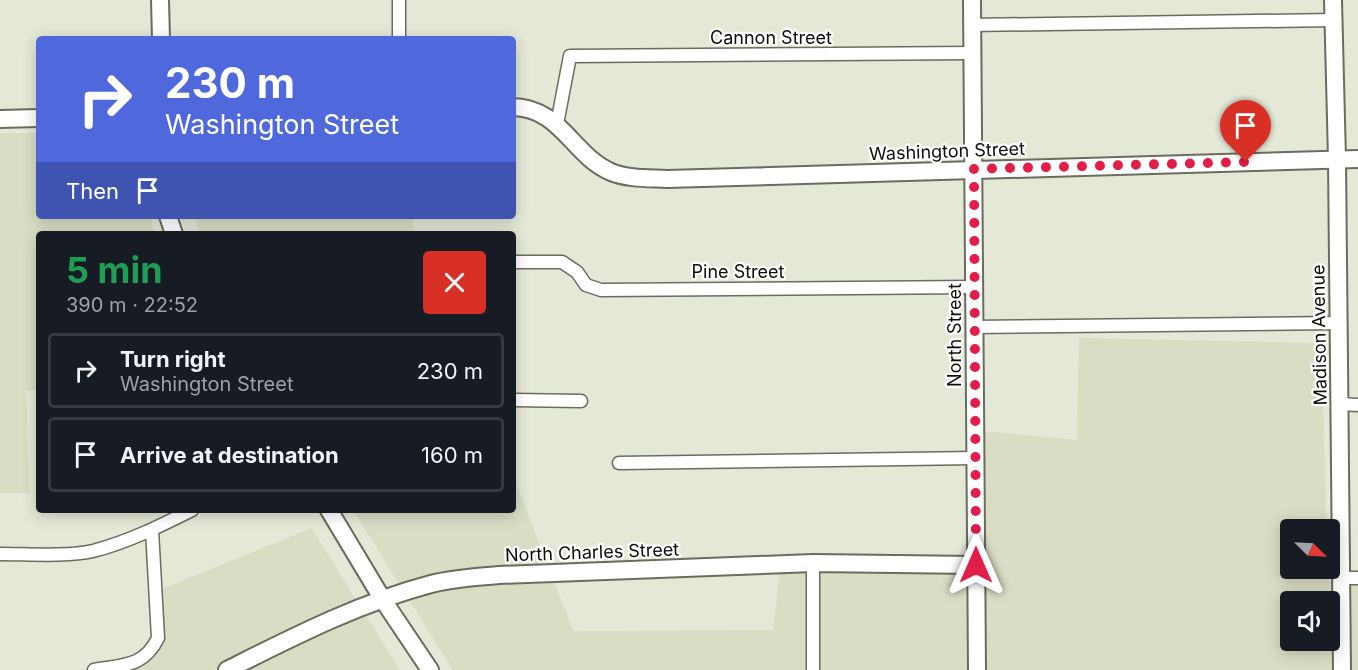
<!DOCTYPE html>
<meta charset="utf-8">
<style>
:root{--surface:#171b24;--page:#20242c;--text:#f1f3f6;--muted:#9ea1a6;--line:#363941}
body{margin:0;font-family:Inter,sans-serif;background:var(--page);color:var(--text);height:100vh;display:flex;flex-direction:column;font-size:22px;white-space:nowrap}
*{box-sizing:border-box;margin:0}
p{font-size:20px;color:var(--muted)}
.icon{flex:none;width:33px;height:33px;fill:none;stroke:currentColor;stroke-width:2;stroke-linecap:round;stroke-linejoin:round}
.map{position:relative;flex:1;overflow:hidden}
.sheet{position:absolute;left:36px;top:231px;width:480px;height:282px;display:flex;flex-direction:column;background:var(--surface);border-radius:6px;box-shadow:0 3px 15px #0003}
.sheet>*{flex:none}
.top-card{position:absolute;left:36px;top:36px;width:480px;height:183px;border-radius:6px;box-shadow:0 3px 15px #0003;background:#4f69dd;color:#fff;overflow:hidden}
.needle{width:39px;rotate:114deg}
.fabs{position:absolute;left:1280px;top:519px;display:grid;gap:12px}
.fabs a{display:grid;place-items:center;width:60px;height:60px;border-radius:6px;background:var(--surface);box-shadow:0 3px 15px #0003;font-size:30px}
.pin{position:absolute;display:grid;place-items:center;width:51px;height:51px;color:#fff;margin:-62px -26px;border-radius:50% 50% 50% 0;rotate:-45deg;box-shadow:0 0 6px #0007}
.pin .icon{rotate:45deg}
.me{position:absolute;width:66px;margin:-33px;rotate:0deg;stroke-linejoin:round;filter:drop-shadow(0 0 4px #0008)}
.turn{display:flex;align-items:center;gap:21px;height:126px;padding:0 30px;font-size:27px}
.turn .icon{width:78px;height:78px;stroke-width:2.5}
.turn b{display:block;font-size:42px;line-height:51px}
.then{display:flex;align-items:center;height:57px;padding:0 30px;background:#0003;gap:12px;font-size:22px}
.round{display:grid;place-items:center;flex:none;width:63px;height:63px;border-radius:6px;background:var(--page)}
.overview{display:flex;align-items:center;justify-content:space-between;height:102px;padding:0 30px}
h1{font-size:36px;font-weight:700;line-height:45px;color:#1e9e55}
ul{padding:0;list-style:none}
li{display:flex;align-items:center;gap:18px;height:75px;margin:0 12px 9px;padding:0 18px;border:3px solid var(--line);border-radius:6px}
li div{flex:1}
li b{display:block;font-size:22px}
li em{font-style:normal}
.map>svg:first-child{display:block}
.built{fill:#d8ddc4;fill-rule:evenodd}
.lines{fill:none;stroke-linecap:round;stroke-linejoin:round}
.street-casing{stroke:#6a6d5d;stroke-width:15}
.secondary-casing{stroke:#6a6d5d;stroke-width:20}
.street{stroke:#fff;stroke-width:12}
.secondary{stroke:#fff;stroke-width:16}
.route{stroke:#e11d48;stroke-width:10;stroke-dasharray:0 18}
.labels{text-anchor:middle;dominant-baseline:central;stroke-width:4.5;stroke-linejoin:round;paint-order:stroke}
.street-label{font-size:18px;fill:#0b0d07;stroke:#fff}
</style>
<div class="map">
<svg width="1358" height="670" viewBox="0 0 1358 670">
<rect width="100%" height="100%" fill="#e4e8d6"/>
<g class="built">
<path d="M 0,133 L 39,133 L 39,216 L 150,216 L 155,234 L 39,234 L 39,390 L 26,391 L 29,493 L 0,493 Z"/>
<path d="M 194,216 L 413,216 L 414,234 L 200,234 Z"/>
<path d="M 1079,338 L 1321,343 L 1327,529 L 1290,530 L 1290,568 L 1328,569 L 1329,582 L 1334,582 L 1335,670 L 983,670 L 981,431 L 1077,440 ZM 1290,602 L 1329,602 L 1329,640 L 1290,640 Z"/>
<path d="M 514,477 L 548,567 L 401,587 L 353,510 L 513,510 Z"/>
<path d="M 312,528 L 358,603 L 318,618 L 213,670 L 129,670 L 150,662 L 159,653 L 165,641 L 162,589 Z"/>
<path d="M 806,569 L 806,670 L 453,670 L 408,598 L 434,590 L 463,585 L 553,579 L 573,631 L 773,630 L 780,570 Z"/>
<path d="M 820,569 L 969,571 L 970,670 L 820,670 Z"/>
<rect x="1348" y="584" width="10" height="86"/>
<path d="M 365,614 L 400,670 L 242,670 L 325,629 Z"/>
</g>
<g class="lines">
<g class="street-casing">
<g id="street">
<path d="M 972,25 L 1334,20"/>
<path d="M 399,39 L 399,0"/>
<path d="M 557,124 L 570,56 L 973,53"/>
<path d="M 513,262 L 562,262 L 577,272 L 586,285 L 601,290 L 973,287"/>
<path d="M 973,327 L 1337,323"/>
<path d="M 513,400 L 581,401"/>
<path d="M 1339,404 L 1358,405"/>
<path d="M 619,463 L 975,458"/>
<path d="M 0,554 C 28,554 66,557 93,551 C 128,542 160,526 192,510"/>
<path d="M 813,563 L 813,670"/>
<path d="M 1341,578 L 1358,578"/>
<path d="M 94,670 C 123,665 144,667 158,638 L 152,530"/>
</g>
</g>
<g class="secondary-casing">
<g id="secondary">
<path d="M 160,0 L 161,39"/>
<path d="M 972,0 L 977,670"/>
<path d="M 1333,0 L 1337,159 L 1342,670"/>
<path d="M 513,107 C 561,108 572,155 611,172 C 628,179 649,178 667,179 L 1358,159"/>
<path d="M 0,119 L 39,118"/>
<path d="M 168,216 L 174,234"/>
<path d="M 329,510 L 383,600 L 430,670"/>
<path d="M 227,670 C 293,637 359,603 431,584 C 453,578 476,577 499,575 L 813,563 L 976,565"/>
</g>
</g>
<use href="#street" class="street"/>
<use href="#secondary" class="secondary"/>
</g>
<g class="lines">
<path class="route" d="M 976,565 L 974,169 L 1246,162"/>
</g>
<g class="labels">
<g class="street-label">
<text x="771" y="37">Cannon Street</text>
<text transform="translate(947 151) rotate(-2)">Washington Street</text>
<text x="738" y="271">Pine Street</text>
<text transform="translate(954 335) rotate(-90)">North Street</text>
<text transform="translate(1319 335) rotate(-91)">Madison Avenue</text>
<text transform="translate(592 552) rotate(-2)">North Charles Street</text>
</g>
</g>
</svg>
<div class="fabs">
<a><svg class="needle" viewBox="-14 -14 28 28"><path d="M0-13l5 13h-10z" fill="#e53935"/><path d="M0 13l5-13h-10z" fill="#9ea1a6"/></svg></a>
<a><svg class="icon" aria-label="sound" viewBox="0 0 24 24"><path d="M4 9h4l5-4v14l-5-4H4zM17 9q2 3 0 6"/></svg></a>
</div>
<div class="pin" style="left:1246px;top:162px;background:#d93025"><svg class="icon" aria-label="arrive" viewBox="0 0 24 24"><path d="M6 21V4h12l-3 4 3 4H6"/></svg></div>
<svg class="me" style="left:976px;top:565px" viewBox="-20 -20 40 40"><path d="M0-17L14 15 0 8-14 15z" fill="#e11d48" stroke="#fff" stroke-width="4"/></svg>
<div class="top-card">
<div class="turn"><svg class="icon" aria-label="right" viewBox="0 0 24 24"><path d="M7 20v-9h11M14 6l5 5-5 5"/></svg><div><b>230 m</b>Washington Street</div></div>
<div class="then">Then<svg class="icon" aria-label="arrive" viewBox="0 0 24 24"><path d="M6 21V4h12l-3 4 3 4H6"/></svg></div>
</div>
<section class="sheet">
<div class="overview"><div><h1>5 min</h1><p>390 m · 22:52</p></div><a class="round" style="background:#d93025;color:#fff"><svg class="icon" aria-label="close" viewBox="0 0 24 24"><path d="M6 6l12 12M18 6L6 18"/></svg></a></div>
<ul>
<li><svg class="icon" aria-label="right" viewBox="0 0 24 24"><path d="M7 20v-9h11M14 6l5 5-5 5"/></svg><div><b>Turn right</b><p>Washington Street</p></div><em>230 m</em></li>
<li><svg class="icon" aria-label="arrive" viewBox="0 0 24 24"><path d="M6 21V4h12l-3 4 3 4H6"/></svg><div><b>Arrive at destination</b></div><em>160 m</em></li>
</ul>
</section>
</div>
